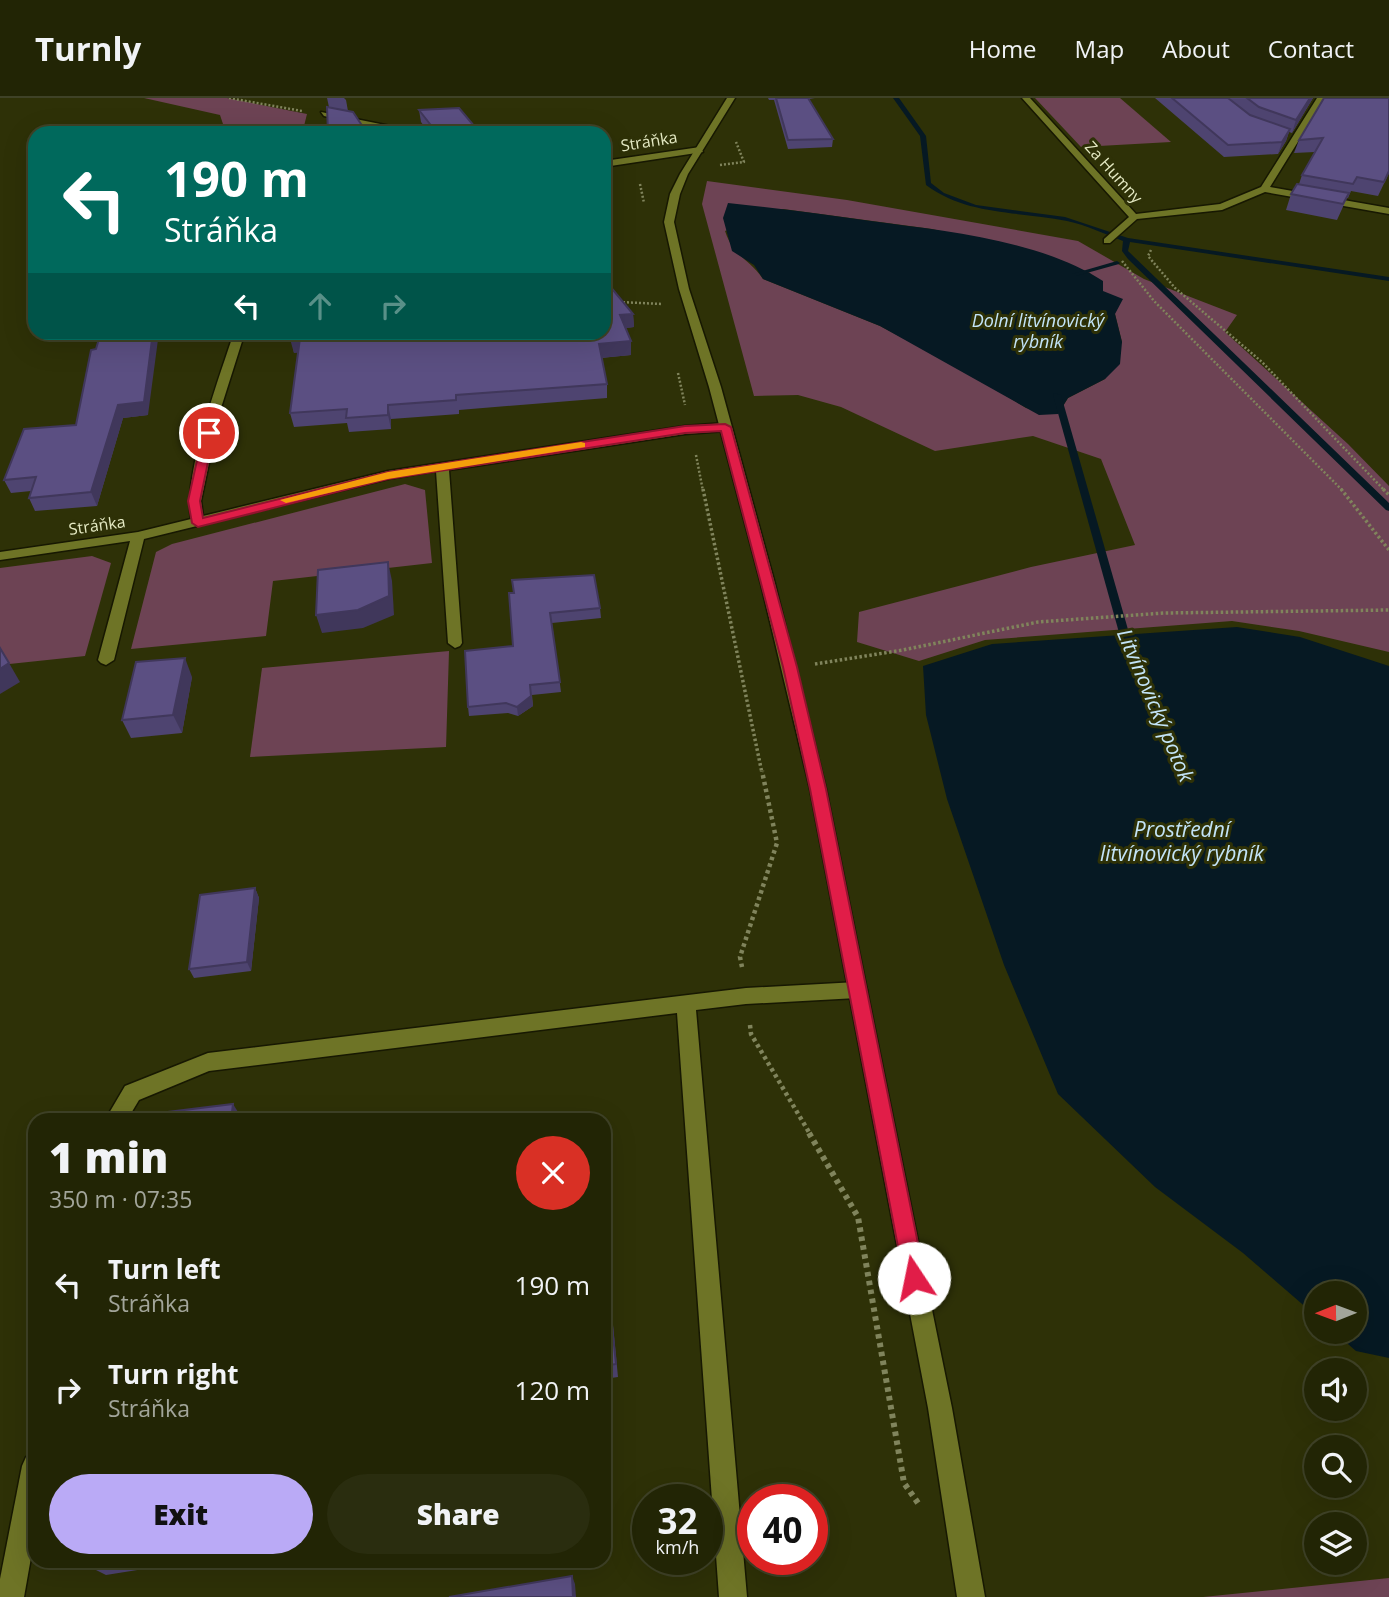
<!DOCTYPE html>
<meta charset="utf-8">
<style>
:root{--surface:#222505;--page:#2a2d0f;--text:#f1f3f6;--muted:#a2a59a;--line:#3f4227;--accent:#baaaf6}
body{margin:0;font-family:"Open Sans",sans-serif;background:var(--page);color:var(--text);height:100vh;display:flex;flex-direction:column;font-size:26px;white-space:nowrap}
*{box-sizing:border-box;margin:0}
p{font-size:23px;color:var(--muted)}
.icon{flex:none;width:38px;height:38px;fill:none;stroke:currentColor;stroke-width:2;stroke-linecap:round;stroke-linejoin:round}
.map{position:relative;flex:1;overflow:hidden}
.panel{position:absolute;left:28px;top:1015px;width:583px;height:455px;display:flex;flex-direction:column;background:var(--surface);border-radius:21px;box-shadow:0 7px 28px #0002,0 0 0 2px var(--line)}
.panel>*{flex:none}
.top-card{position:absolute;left:28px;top:28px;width:583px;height:214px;border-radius:21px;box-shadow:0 7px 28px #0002,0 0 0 2px var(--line);background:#00695c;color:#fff;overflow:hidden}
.needle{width:46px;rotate:269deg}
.tools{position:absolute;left:1304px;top:1183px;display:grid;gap:14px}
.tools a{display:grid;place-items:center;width:63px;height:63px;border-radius:50%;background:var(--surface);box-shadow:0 7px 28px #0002,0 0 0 2px var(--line);font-size:35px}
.speed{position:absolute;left:632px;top:1386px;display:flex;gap:14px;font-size:35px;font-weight:700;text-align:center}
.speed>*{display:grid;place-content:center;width:91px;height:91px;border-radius:50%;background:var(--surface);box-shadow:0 7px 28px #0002,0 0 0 2px var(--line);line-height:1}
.speed small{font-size:18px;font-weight:400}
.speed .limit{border:10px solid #d22;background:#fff;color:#111}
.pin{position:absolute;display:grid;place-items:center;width:60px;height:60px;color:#fff;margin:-30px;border:4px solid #fff;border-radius:50%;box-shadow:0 2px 7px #0007}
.me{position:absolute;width:77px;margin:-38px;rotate:349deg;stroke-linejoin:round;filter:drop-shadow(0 0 5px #0008)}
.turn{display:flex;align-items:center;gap:24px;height:147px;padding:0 21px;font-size:32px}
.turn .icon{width:91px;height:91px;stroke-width:2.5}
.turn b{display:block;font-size:49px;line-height:60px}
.lanes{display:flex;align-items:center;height:66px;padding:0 21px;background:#0003;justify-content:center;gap:35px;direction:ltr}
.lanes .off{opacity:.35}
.round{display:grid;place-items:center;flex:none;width:74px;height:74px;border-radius:37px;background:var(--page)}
.headline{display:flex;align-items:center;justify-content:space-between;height:119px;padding:0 21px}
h1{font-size:42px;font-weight:800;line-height:52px}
.primary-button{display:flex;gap:14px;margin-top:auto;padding:14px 21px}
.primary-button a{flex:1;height:80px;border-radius:42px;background:var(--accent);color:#111;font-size:28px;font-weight:800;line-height:80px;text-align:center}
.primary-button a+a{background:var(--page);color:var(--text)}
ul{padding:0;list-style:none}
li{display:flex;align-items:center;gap:21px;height:105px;padding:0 21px}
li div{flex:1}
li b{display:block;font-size:26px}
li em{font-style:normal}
header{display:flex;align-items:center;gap:42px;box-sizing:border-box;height:98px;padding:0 35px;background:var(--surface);border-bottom:2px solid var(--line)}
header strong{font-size:33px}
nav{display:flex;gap:38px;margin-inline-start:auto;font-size:24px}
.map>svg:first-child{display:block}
.green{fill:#6d4354;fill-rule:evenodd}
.water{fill:#061923}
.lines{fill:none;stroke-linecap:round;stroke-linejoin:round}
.stream{fill:#061923;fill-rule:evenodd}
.lane-casing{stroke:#171802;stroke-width:3}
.street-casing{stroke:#171802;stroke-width:3}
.secondary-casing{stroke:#171802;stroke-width:3}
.path-far3{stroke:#80845c;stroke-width:2.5;stroke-dasharray:2 2;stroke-linecap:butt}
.path-far2{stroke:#80845c;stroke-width:3.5;stroke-dasharray:2.5 2.5;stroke-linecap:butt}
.path-far1{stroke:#80845c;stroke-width:4.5;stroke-dasharray:3.5 3.5;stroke-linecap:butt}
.path{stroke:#80845c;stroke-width:6;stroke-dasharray:4.5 4.5;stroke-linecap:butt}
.lane{fill:#6e7426;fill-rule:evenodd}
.street{fill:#6e7426;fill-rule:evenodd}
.secondary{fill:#6e7426;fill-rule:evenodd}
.wall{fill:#4e4470}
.shaded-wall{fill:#40375b}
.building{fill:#5b4f82;stroke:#40375b;stroke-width:2}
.route{fill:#e11d48;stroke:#92132f;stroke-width:2}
.slow{fill:#f59e0b}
.labels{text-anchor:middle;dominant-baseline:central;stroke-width:6;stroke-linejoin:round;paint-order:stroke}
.far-street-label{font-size:16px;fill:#e5eac4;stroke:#2e3107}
.far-water-label{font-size:18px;font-style:italic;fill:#c3e4f8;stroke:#2e3107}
.water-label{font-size:21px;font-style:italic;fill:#c3e4f8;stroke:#2e3107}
</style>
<header>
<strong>Turnly</strong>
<nav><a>Home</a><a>Map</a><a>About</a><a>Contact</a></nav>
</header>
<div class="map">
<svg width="1389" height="1499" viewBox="0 0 1389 1499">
<rect width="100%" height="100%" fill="#2e3107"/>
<g class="green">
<path d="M 144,0 L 227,0 L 307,16 L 304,28 L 253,35 L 205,35 L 223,26 L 220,17 Z"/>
<path d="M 1035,0 L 1120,0 L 1171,44 L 1081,49 Z"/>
<path d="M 707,83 L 847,102 L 1078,143 L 1144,181 L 1237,217 L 1225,234 L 1348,346 L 1389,388 L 1389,554 L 1299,533 L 1232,523 L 985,542 L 919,563 L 857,544 L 859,514 L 1031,469 L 1135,447 L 1101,361 L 1033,338 L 935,353 L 841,309 L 798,297 L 754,298 L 702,106 ZM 783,111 L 932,131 L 1048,158 L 1090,175 L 1115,216 L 1122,244 L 1105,281 L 1068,300 L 1058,316 L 1026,310 L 969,275 L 880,228 L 763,181 C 748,159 734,160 725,133 Z"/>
<path d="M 405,386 L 425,392 L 432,465 L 273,483 L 266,538 L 131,551 L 156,454 L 172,446 Z"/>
<path d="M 92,458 L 111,465 L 85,558 L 0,567 L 0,470 Z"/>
<path d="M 449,553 L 446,649 L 250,659 L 262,570 Z"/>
<path d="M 1389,1480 L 1389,1499 L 1203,1499 Z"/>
</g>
<g class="water">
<path d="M 728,105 C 776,110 824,116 871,123 C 945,133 1040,142 1103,183 L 1103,193 L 1123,201 L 1115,216 L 1122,244 L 1120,266 L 1105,281 L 1068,300 L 1058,316 L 1039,317 L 880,228 L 763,181 L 754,167 L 732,153 L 723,120 Z"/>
<path d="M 1237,529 L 1300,539 L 1389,568 L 1389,1260 L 1356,1253 L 1334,1234 L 1354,1234 L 1354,1195 L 1316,1195 L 1316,1218 L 1243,1155 L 1155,1089 L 1058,996 L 1004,867 L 947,701 L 926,617 L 923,568 L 992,546 Z"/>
</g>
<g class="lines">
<g class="stream">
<path d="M 893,0 L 899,0 L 926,38 L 931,85 L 944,95 L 976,107 L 1065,119 L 1128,140 L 1389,179 L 1389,183 L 1130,144 L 1128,153 L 1389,405 L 1389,413 L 1386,412 L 1128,161 L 1122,153 L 1123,143 C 1105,136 1086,127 1067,123 C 1018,113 968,118 926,87 L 920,38 Z"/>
<path d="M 1117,163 L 1120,165 L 1119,166 L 1076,178 L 1072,176 Z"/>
<path d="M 1054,295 L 1061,297 L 1133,549 L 1132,551 L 1124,551 L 1123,549 L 1053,297 Z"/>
</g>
<g class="lane-casing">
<path id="lane" d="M 321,14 L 415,33 L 419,35 L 403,35 L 324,18 Z"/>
</g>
<g class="street-casing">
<g id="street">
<path d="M 1022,0 L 1030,0 L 1136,116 L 1220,106 L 1261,89 L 1317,0 L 1325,0 L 1270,89 L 1389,110 L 1389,116 L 1265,94 L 1222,112 L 1137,121 L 1110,145 L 1104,145 L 1104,141 L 1129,119 Z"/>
<path d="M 700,49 L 703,54 L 604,69 L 604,63 Z"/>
<path d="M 190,234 L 219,234 L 193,240 L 188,237 Z"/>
<path d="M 234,234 L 245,234 L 220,313 L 201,403 L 203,418 L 388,373 L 685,328 L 725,325 L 731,329 L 725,333 L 685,336 L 449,372 L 462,545 L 460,548 L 455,550 L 448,545 L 436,373 L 388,381 L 144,441 L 114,562 L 106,567 L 101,565 L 98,562 L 130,443 L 0,462 L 0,454 L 138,434 L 191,421 C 183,375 219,281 234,234 Z"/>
<path d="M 857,884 L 864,886 L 867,892 L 864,898 L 857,900 L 746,906 L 696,912 L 747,1499 L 719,1499 L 677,915 L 209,973 L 139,1002 L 127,1022 L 105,1022 L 125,988 L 208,955 L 746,890 Z"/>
<path d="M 35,1355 L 35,1437 L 24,1499 L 0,1499 L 0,1481 L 22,1368 L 26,1359 Z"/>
</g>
</g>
<g class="secondary-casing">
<path id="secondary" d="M 727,0 L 735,0 L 688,76 L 680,96 L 674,124 L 689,191 L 721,289 L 775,486 L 826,691 L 952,1310 L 985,1499 L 957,1499 L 928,1310 L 810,691 L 761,486 L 709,289 L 679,191 L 664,124 L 670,96 L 680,76 Z"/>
</g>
<g class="path-far3">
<path d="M 229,0 L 302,13"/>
<path d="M 720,67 L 744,64 L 736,44"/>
<path d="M 640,86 L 644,105"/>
<path d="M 1151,152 L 1148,158 L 1175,190 L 1262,264 L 1385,393"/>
<path d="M 1122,163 L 1154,203 L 1343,393"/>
<path d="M 619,204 L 662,206"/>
<path d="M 678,275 L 685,307"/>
<path d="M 696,357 L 703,393"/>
</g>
<g class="path-far2">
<path d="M 703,391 L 762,675"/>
<path d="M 1341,391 L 1389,452"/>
<path d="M 1383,391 L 1389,397"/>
<path d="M 815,566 L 903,552 L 1038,524 L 1164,515 L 1389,512"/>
</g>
<g class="path-far1">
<path d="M 742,869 L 740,859 L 777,745 L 762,673"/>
<path d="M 750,927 L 751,936 L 810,1036"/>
</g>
<path class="path" d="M 809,1035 L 858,1119 L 904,1385 L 918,1405"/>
<use href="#lane" class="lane"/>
<use href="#street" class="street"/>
<use href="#secondary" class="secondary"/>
</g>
<g class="wall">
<path d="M 327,0 L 344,0 L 346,2 L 348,13 L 329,9 Z"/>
<path d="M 768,0 L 815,0 L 808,1 L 833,41 L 832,49 L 788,51 L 774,2 L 769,2 Z"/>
<path d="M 1155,0 L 1313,0 L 1292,35 L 1289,34 L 1286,43 L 1278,56 L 1224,59 Z"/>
<path d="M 1324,0 L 1389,75 L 1378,98 L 1351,93 L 1348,100 L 1347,100 L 1337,122 L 1286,112 L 1291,96 L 1299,86 L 1302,77 L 1315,54 L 1294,55 L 1299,42 Z"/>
<path d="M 419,12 L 480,35 L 429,35 L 421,24 Z"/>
<path d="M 633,216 L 634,229 L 625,230 L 631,243 L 631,257 L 601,260 L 607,286 L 607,300 L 459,312 L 459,316 L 391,321 L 391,331 L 349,334 L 347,325 L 294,329 L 290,315 L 298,254 L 294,255 L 290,234 L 604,234 Z"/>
<path d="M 96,251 L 148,317 L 123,320 L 97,408 L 35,413 L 29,400 L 31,393 L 11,395 L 4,382 L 76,327 Z"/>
<path d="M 509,495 L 600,510 L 601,520 L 552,525 L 561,594 L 532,597 L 533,608 L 518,618 L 508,615 L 469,618 L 468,609 L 513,548 Z"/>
<path d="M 192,579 L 182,635 L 131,640 L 122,622 Z"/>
<path d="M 255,790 L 259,800 L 251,873 L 194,880 L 189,871 Z"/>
<path d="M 604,1161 L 605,1161 L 608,1175 L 618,1279 L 604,1281 Z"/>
<path d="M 82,1463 L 194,1463 L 106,1477 L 82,1465 Z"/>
</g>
<g class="shaded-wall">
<path d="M 1310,0 L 1313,0 L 1292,35 L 1296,22 Z"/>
<path d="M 1290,31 L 1286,43 L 1278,56 L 1282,44 Z"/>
<path d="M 633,216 L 634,229 L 620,231 L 620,217 Z"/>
<path d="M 153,234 L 159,234 L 148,317 L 123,320 L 97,408 L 91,394 L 118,307 Z"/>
<path d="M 300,240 L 303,254 L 294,255 L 290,241 Z"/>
<path d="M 631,243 L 631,257 L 599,260 L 599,246 Z"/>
<path d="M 388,307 L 391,321 L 391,331 L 388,317 Z"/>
<path d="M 388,464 L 392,483 L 394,517 L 363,530 L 322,535 L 316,517 Z"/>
<path d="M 185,560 L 192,579 L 182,635 L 173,617 Z"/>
<path d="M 9,565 L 20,584 L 0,596 L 0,571 Z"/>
<path d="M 530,587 L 533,608 L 518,618 L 517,609 Z"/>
<path d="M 255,790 L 259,800 L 251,873 L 247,864 Z"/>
<path d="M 233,1006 L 243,1022 L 231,1022 Z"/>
<path d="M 572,1478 L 575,1486 L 576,1499 L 573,1499 Z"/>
</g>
<g class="building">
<path d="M 776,0 L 808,0 L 833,41 L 788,42 Z"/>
<path d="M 1172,0 L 1228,0 L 1250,17 L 1290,31 L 1282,44 L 1228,47 Z"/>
<path d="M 1247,0 L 1310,0 L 1296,22 L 1259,9 Z"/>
<path d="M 1324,0 L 1389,0 L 1389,73 L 1384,84 L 1357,79 L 1353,86 L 1302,77 L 1323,40 L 1299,42 Z"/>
<path d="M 327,9 L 353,14 L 367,35 L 328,35 Z"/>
<path d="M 459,10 L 480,35 L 437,35 L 419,12 Z"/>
<path d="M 250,29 L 253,35 L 211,35 L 210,33 Z"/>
<path d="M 1297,86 L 1349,95 L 1343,106 L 1291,96 Z"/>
<path d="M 604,181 L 633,216 L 620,217 L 631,243 L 599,246 L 607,286 L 456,297 L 456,302 L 388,307 L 388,317 L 346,320 L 347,311 L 290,315 L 300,240 L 290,241 L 290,234 L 604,234 Z"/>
<path d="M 101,234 L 153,234 L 144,304 L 118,307 L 91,394 L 29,400 L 36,379 L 4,382 L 24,331 L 76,327 L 91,252 L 96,251 Z"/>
<path d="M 388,464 L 389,498 L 358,512 L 316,517 L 318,472 Z"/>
<path d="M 594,477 L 600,510 L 550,515 L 560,584 L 530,587 L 531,598 L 517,609 L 506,605 L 468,609 L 465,553 L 513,548 L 509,495 L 514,495 L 512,482 Z"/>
<path d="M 0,550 L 9,565 L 0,571 Z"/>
<path d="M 185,560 L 173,617 L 122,622 L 136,564 Z"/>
<path d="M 255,790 L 247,864 L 189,871 L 200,797 Z"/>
<path d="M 233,1006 L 231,1022 L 159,1022 L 160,1015 Z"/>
<path d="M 604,1161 L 605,1161 L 616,1266 L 604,1268 Z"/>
<path d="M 572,1478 L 573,1499 L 449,1499 Z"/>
</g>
<path class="route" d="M 725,326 L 731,329 L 797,569 L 826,691 L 925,1180 L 921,1187 L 914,1190 L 907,1187 L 904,1180 L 810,691 L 783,569 L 721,333 L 685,335 L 388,381 L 198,429 L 192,425 L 188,403 L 203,335 L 209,332 L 214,335 L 200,403 L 203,420 L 388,374 L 685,328 Z"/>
<path class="slow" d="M 581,344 L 585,345 L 585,349 L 388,381 L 286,405 L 280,402 L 388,374 Z"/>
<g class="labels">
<g class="far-street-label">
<text transform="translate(649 43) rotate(-9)">Stráňka</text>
<text transform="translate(1114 74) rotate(48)">Za Humny</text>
<text transform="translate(97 427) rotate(-8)">Stráňka</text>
</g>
<g class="far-water-label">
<text x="1038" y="222">Dolní litvínovický<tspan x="1038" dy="21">rybník</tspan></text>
</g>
<g class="water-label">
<text transform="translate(1156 607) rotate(67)">Litvínovický potok</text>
<text x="1182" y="731">Prostřední<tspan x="1182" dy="24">litvínovický rybník</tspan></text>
</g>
</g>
</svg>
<div class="tools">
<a><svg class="needle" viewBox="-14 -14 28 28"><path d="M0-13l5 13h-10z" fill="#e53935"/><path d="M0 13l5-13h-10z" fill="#a2a59a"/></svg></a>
<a><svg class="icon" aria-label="sound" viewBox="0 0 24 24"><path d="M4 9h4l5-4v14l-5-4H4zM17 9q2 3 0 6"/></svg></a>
<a><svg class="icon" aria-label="search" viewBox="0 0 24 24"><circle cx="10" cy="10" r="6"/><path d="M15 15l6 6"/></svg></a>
<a><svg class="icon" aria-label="layers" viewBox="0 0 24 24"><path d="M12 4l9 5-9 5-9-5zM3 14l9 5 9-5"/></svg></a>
</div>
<div class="speed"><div>32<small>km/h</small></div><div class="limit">40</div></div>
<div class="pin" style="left:209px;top:335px;background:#d93025"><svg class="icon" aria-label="arrive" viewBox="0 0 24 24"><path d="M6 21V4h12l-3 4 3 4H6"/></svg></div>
<svg class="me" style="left:914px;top:1180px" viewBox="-20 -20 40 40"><circle r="19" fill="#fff"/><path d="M0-13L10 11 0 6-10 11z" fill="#e11d48"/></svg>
<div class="top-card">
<div class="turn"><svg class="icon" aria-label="left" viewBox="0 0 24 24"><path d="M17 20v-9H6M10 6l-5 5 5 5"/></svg><div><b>190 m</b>Stráňka</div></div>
<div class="lanes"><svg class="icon" aria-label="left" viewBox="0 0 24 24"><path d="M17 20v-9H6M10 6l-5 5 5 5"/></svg><svg class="icon off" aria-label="ahead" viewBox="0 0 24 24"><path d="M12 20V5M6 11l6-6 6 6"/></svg><svg class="icon off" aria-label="right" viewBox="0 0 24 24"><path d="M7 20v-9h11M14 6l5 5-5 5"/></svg></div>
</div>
<section class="panel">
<div class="headline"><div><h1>1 min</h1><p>350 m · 07:35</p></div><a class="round" style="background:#d93025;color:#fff"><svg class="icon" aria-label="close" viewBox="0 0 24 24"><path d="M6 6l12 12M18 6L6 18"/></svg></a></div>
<ul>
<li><svg class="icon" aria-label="left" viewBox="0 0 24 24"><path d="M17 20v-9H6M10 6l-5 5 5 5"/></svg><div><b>Turn left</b><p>Stráňka</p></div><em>190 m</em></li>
<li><svg class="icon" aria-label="right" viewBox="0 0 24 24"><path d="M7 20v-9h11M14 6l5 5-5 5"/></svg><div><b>Turn right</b><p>Stráňka</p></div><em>120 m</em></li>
</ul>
<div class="primary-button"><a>Exit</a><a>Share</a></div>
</section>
</div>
